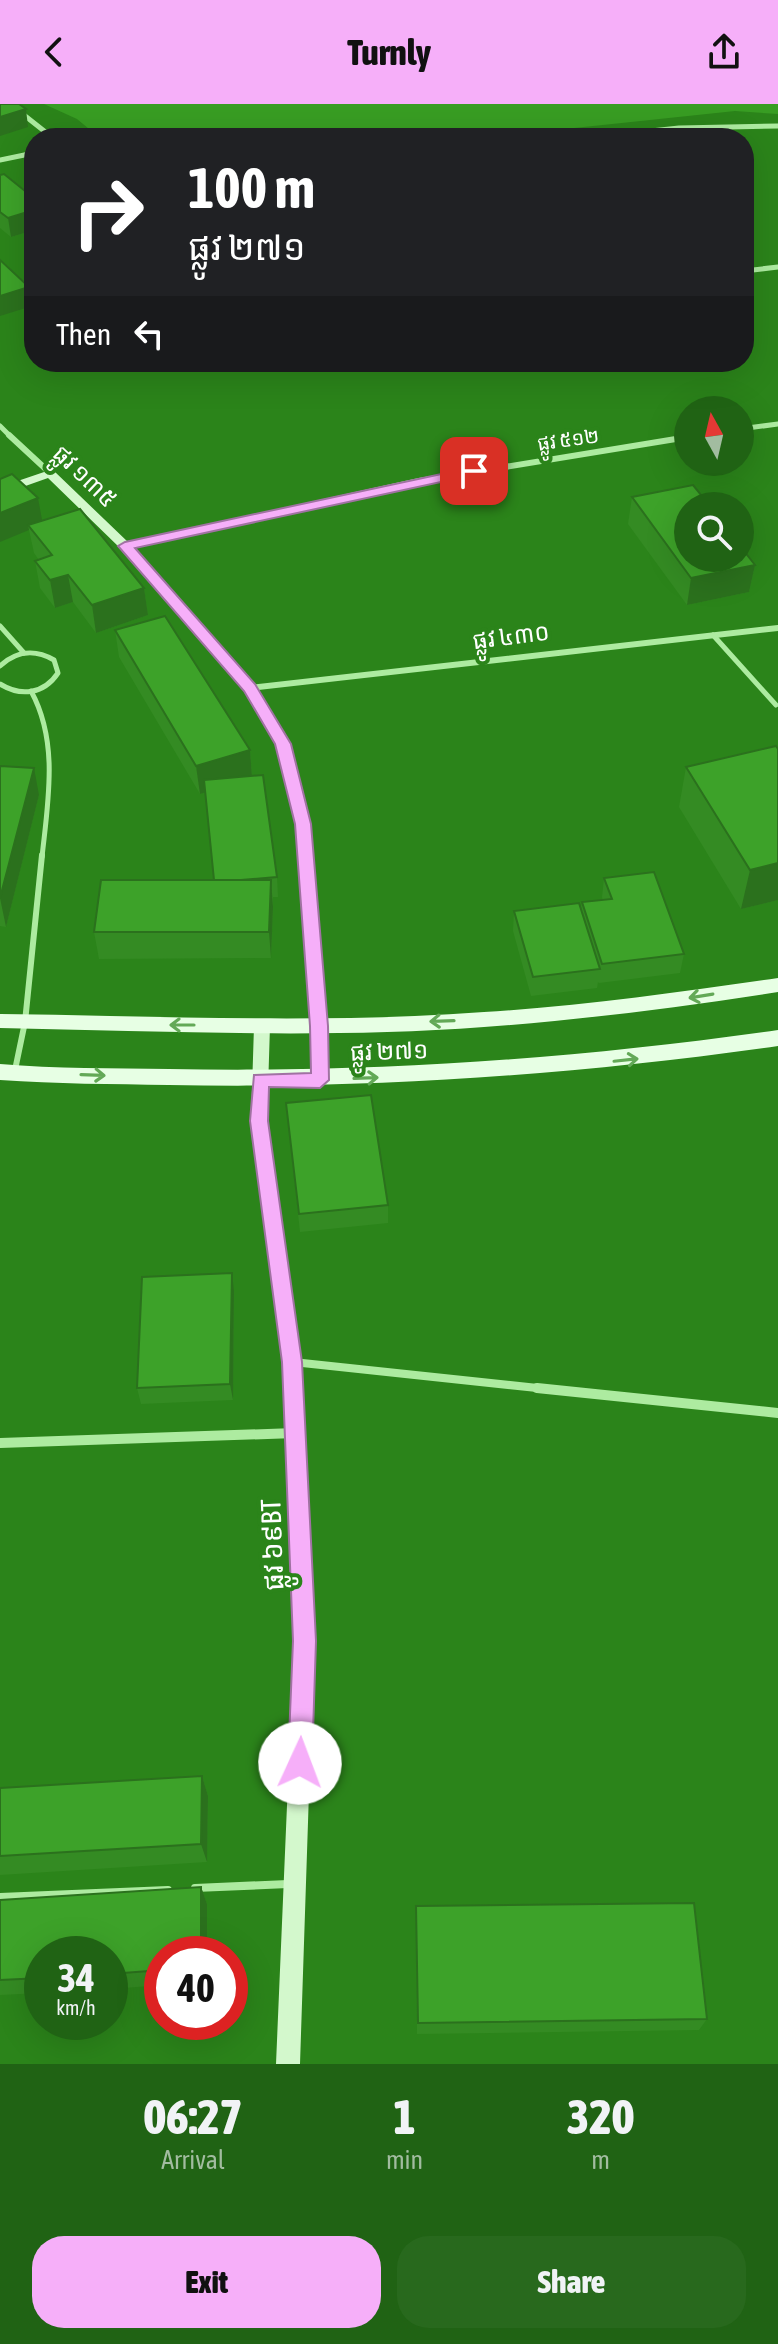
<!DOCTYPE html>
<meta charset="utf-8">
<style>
:root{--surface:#206314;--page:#28691d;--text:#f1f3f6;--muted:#a2bca0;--accent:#f6aff9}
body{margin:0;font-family:"Asap Condensed","Noto Sans Khmer",sans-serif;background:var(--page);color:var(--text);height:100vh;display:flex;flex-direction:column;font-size:30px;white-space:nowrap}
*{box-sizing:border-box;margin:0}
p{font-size:26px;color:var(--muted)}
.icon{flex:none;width:44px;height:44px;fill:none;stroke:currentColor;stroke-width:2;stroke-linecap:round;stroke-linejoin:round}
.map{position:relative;height:1960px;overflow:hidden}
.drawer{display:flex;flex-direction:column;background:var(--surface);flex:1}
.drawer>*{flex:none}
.top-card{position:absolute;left:24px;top:24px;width:730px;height:244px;border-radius:32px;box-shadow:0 8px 32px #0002;background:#202124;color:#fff;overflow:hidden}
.needle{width:52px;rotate:352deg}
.tools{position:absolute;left:674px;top:292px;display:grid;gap:16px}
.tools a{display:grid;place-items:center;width:80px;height:80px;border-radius:50%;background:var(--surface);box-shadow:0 8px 32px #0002;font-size:40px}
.speed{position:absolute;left:24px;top:1832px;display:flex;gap:16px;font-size:40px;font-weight:700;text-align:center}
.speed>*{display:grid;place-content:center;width:104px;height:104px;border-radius:50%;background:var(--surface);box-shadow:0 8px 32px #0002;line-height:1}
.speed small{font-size:20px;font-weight:400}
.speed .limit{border:12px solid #d22;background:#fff;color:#111}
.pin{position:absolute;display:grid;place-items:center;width:68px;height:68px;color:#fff;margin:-34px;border-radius:16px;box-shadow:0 4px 12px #0006}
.me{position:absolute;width:88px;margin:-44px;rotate:2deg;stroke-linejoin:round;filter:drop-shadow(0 0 6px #0008)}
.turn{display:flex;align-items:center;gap:28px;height:168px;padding:0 32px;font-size:36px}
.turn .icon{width:104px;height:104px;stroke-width:2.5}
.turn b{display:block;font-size:56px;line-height:68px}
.then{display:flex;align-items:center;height:76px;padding:0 32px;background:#0003;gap:16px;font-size:30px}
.eta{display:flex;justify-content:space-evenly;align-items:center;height:136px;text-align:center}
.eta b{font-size:48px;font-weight:800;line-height:56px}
.primary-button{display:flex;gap:16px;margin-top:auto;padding:16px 32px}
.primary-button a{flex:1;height:92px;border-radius:32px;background:var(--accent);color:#111;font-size:32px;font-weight:800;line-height:92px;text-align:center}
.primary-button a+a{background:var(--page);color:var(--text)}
header{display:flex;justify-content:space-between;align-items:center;height:104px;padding:0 32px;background:var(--accent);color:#111;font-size:36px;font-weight:800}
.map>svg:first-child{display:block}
.green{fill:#389d23}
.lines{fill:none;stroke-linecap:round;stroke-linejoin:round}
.lane-far2{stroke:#adeba0;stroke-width:5}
.lane-far1{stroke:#adeba0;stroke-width:6}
.lane{stroke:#adeba0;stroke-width:8}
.street-far3{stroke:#adeba0;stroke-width:5}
.street-far2{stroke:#adeba0;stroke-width:6}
.street-far1{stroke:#adeba0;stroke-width:8}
.street{stroke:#adeba0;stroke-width:10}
.secondary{fill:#d3f8cc;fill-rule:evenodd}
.primary{fill:#e7ffe4;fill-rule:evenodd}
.wall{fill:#348b23}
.shaded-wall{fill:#2b711d}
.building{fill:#3da229;stroke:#2b711d;stroke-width:2}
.oneway{stroke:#63a957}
.route{fill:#f6aff9;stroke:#a072a2;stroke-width:2}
.labels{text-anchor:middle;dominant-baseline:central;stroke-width:8;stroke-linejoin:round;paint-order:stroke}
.far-street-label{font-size:20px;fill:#fff;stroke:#2b841a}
.street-label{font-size:24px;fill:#fff;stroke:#2b841a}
.near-street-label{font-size:28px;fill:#fff;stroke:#2b841a}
</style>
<header><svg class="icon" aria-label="back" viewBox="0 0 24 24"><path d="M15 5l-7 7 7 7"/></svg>Turnly<svg class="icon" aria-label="share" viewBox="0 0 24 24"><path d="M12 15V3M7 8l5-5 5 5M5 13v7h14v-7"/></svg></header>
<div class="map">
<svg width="778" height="1960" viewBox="0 0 778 1960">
<rect width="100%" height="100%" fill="#2b841a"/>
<path class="green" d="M 44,0 L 778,0 L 778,10 L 735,7 L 480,34 L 100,34 L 77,15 Z"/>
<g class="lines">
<g class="lane-far2">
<path d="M 0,522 L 24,549"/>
<path d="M 713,531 L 776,601"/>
<path d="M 0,562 C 16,547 35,545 54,556 L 58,569 C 44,590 21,593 0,580"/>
<path d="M 31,587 C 59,638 48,697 42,753"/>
</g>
<path class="lane-far1" d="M 15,966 L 25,918 L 42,751"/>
<g class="lane">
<path d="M 195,1784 L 288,1780"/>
<path d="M 0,1793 L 168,1786"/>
</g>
<g class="street-far3">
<path d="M 10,0 L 53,34"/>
<path d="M 585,34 L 679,24 L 778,22"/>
<path d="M 0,56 L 34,49"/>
<path d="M 744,167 L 778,163"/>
<path d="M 0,322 L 11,333"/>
<path d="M 740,325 L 778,320"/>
</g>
<g class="street-far2">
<path d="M 9,331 L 50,369"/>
<path d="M 125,442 L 419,377 L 688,333"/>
<path d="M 250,584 L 778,524"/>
</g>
<path class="street-far1" d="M 293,1258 L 556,1286"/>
<g class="street">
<path d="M 537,1284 L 778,1309"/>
<path d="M 0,1339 L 295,1329"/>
</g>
<g class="secondary">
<path d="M 50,366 L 54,367 L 129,439 L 255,581 L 290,640 L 310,720 L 327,922 L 328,976 L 326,980 L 314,980 L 312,976 L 311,922 L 296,720 L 276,640 L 245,586 L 121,445 L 48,374 L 0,391 L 0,383 Z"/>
<path d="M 262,916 L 270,922 L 267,1017 L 301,1258 L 314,1537 L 300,1960 L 276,1960 L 294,1537 L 283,1258 L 251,1017 L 254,922 Z"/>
</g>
<g class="primary">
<path d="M 778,874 L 778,888 C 680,903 582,916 484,923 C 323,935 161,927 0,924 L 0,910 C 161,912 323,920 484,908 C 582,902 680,888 778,874 Z"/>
<path d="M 778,926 L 778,942 C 575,971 374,985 169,981 C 113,980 56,980 0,976 L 0,960 C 56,965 113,964 169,965 C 374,969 575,955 778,926 Z"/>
</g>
</g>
<g class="wall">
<path d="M 0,71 L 25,87 L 34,85 L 34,126 L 11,133 L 0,124 Z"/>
<path d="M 0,375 L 42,417 L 144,484 L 148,511 L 96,529 L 73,498 L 55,504 L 40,484 L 35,457 L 39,456 L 34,449 L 29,426 Z"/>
<path d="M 632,393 L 755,461 L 749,488 L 687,501 L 628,420 Z"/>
<path d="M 115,526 L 250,646 L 252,672 L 277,773 L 278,793 L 273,793 L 273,803 L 271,854 L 99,855 L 94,828 L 214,776 L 205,688 L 200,690 L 119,553 Z"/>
<path d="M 778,645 L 778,796 L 741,805 L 679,703 L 686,663 Z"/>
<path d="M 0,662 L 39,691 L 6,823 L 0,822 Z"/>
<path d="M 604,774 L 684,850 L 680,869 L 599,879 L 598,878 L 597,884 L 531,892 L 513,827 L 514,807 L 581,804 L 582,798 L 603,796 L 602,793 Z"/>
<path d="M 286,999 L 388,1101 L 388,1119 L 300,1128 Z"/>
<path d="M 234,1187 L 233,1296 L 141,1300 L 137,1284 Z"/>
<path d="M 202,1672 L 208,1692 L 207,1758 L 0,1771 L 0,1684 Z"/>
<path d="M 201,1783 L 207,1800 L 207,1850 L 162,1850 L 162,1881 L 110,1885 L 110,1850 L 42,1850 L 42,1889 L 0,1891 L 0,1796 Z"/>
<path d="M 416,1802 L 707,1915 L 699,1926 L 417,1930 Z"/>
</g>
<g class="shaded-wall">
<path d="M 26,5 L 28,23 L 0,32 L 0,13 Z"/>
<path d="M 34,106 L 34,126 L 11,133 L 8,114 Z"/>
<path d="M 29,183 L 32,202 L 0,212 L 0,192 Z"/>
<path d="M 38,394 L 43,421 L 28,421 L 29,426 L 0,438 L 0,409 Z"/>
<path d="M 755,461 L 749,488 L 687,501 L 691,474 Z"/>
<path d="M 68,471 L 73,498 L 55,504 L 50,476 Z"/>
<path d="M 144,484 L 148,511 L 96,529 L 92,501 Z"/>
<path d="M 250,646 L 252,673 L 200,690 L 196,662 Z"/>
<path d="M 34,664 L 39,691 L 6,823 L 0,794 Z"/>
<path d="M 778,759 L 778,796 L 741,805 L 750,766 Z"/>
<path d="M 271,776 L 273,803 L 271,854 L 269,828 Z"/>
<path d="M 232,1169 L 234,1187 L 233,1296 L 230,1280 Z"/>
<path d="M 202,1672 L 208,1692 L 207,1758 L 201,1740 Z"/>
<path d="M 201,1783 L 207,1800 L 207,1850 L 201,1850 Z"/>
</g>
<g class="building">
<path d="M 0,0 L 19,0 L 26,5 L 0,13 Z"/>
<path d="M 4,70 L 25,87 L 34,85 L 34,106 L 8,114 L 0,108 L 0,71 Z"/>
<path d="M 0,156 L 29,183 L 0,192 Z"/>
<path d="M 12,370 L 38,394 L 0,409 L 0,375 Z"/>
<path d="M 693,381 L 710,402 L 688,402 L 688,454 L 740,454 L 740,442 L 755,461 L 691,474 L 632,393 Z"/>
<path d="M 80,405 L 144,484 L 92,501 L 68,471 L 50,476 L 35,457 L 52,451 L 28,421 Z"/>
<path d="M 165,512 L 250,646 L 196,662 L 115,526 Z"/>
<path d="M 776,642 L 778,645 L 778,759 L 750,766 L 686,663 Z"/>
<path d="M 0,662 L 34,664 L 0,794 Z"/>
<path d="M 263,671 L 277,773 L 241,776 L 214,776 L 204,676 Z"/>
<path d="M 654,768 L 684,850 L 602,860 L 582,798 L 612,795 L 604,774 Z"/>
<path d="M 101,776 L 271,776 L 269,828 L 94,828 Z"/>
<path d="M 579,799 L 600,865 L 533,873 L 514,807 Z"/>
<path d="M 371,991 L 388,1101 L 299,1110 L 286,999 Z"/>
<path d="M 232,1169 L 230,1280 L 137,1284 L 142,1173 Z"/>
<path d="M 202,1672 L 201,1740 L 0,1752 L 0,1684 Z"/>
<path d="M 201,1783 L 201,1850 L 162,1850 L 162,1866 L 110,1870 L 110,1850 L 42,1850 L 42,1874 L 0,1876 L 0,1796 Z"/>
<path d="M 694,1799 L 707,1915 L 418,1919 L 416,1802 Z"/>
</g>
<defs><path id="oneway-shaft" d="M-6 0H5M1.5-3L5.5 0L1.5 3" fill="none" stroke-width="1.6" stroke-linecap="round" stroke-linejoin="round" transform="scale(2)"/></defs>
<g class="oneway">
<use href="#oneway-shaft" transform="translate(701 892) rotate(171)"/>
<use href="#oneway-shaft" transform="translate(442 917) rotate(178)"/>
<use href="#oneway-shaft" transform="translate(182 921) rotate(-180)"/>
<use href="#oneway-shaft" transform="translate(626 956) rotate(-6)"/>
<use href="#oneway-shaft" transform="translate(93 971) rotate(2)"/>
<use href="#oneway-shaft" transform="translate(366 974) rotate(-2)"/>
</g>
<path class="route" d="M 474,363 L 478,364 L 478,370 L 135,444 L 255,580 L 291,640 L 311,720 L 328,922 L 329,976 L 320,984 L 269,983 L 268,1017 L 302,1258 L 316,1537 L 312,1659 L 309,1667 L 300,1670 L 292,1667 L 288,1659 L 293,1537 L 282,1258 L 250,1017 L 254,971 L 311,969 L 310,922 L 295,720 L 275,640 L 244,587 L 118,442 L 125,438 Z"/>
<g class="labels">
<g class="far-street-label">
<text transform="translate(568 335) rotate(-8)">ផ្លូវ ៥១២</text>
</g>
<g class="street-label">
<text transform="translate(85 372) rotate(44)">ផ្លូវ ១៣៥</text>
<text transform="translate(511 532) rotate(-7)">ផ្លូវ ៤៣០</text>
<text transform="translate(389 947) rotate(-2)">ផ្លូវ ២៧១</text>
</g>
<g class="near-street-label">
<text transform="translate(272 1441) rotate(-92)">ផ្លូវ ៦៩BT</text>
</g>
</g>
</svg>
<div class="tools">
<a><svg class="needle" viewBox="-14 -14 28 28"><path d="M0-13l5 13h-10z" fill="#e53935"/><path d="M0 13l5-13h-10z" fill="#a2bca0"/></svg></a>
<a><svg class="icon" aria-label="search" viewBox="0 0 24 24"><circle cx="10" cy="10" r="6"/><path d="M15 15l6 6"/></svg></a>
</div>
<div class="speed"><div>34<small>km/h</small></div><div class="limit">40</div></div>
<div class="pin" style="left:474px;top:367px;background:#d93025"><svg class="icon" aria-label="arrive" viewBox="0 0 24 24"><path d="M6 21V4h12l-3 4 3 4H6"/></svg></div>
<svg class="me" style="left:300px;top:1659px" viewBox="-20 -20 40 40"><circle r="19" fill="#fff"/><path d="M0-13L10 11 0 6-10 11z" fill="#f6aff9"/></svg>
<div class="top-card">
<div class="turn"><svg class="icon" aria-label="right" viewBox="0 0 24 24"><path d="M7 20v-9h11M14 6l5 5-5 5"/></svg><div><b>100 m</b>ផ្លូវ ២៧១</div></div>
<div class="then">Then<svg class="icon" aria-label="left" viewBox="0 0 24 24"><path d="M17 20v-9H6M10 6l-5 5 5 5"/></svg></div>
</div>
</div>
<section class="drawer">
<div class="eta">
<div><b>06:27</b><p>Arrival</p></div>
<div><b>1</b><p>min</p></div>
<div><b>320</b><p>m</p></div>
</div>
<div class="primary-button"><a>Exit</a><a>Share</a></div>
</section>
